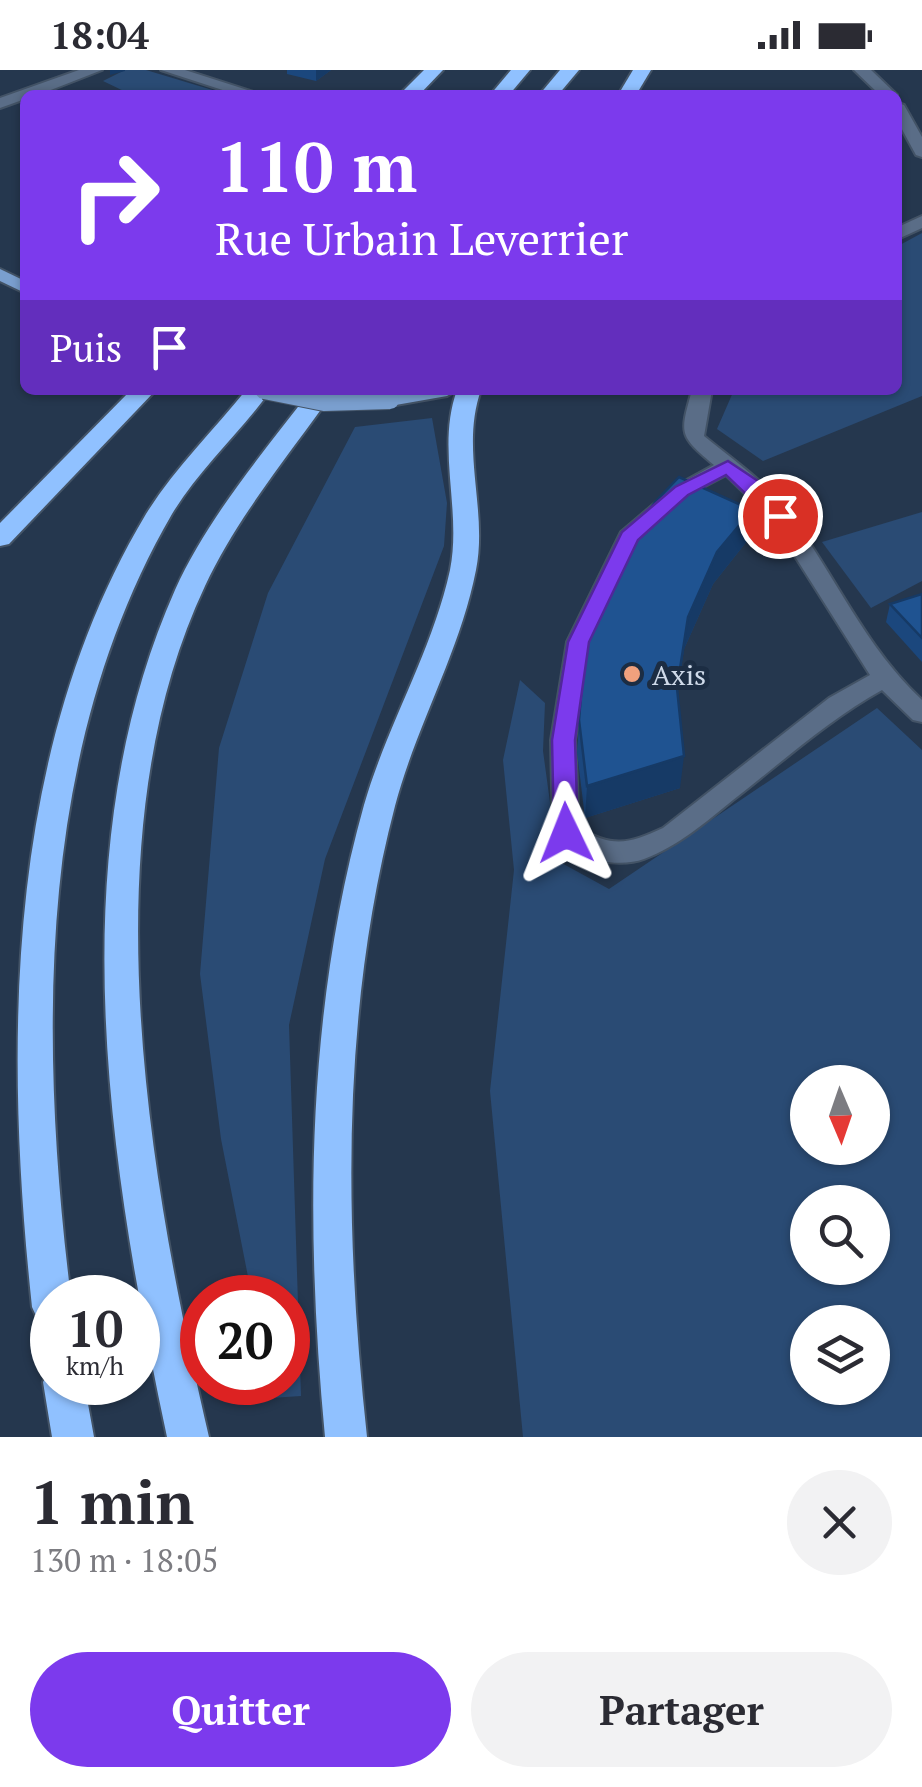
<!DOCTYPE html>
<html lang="fr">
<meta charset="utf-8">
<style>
:root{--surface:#fff;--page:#f2f2f3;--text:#2b2b33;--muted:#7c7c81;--accent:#7c3aed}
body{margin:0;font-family:"PT Serif",serif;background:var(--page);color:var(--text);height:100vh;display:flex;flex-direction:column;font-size:38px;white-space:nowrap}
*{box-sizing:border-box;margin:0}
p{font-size:32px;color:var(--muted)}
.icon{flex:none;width:55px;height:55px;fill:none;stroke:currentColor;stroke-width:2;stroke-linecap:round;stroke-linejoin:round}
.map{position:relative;height:1367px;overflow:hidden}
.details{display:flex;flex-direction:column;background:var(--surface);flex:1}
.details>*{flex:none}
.banner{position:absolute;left:20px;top:20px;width:882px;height:305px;border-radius:15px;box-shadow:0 2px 8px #0004;background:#7c3aed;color:#fff;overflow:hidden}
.needle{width:65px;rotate:178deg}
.controls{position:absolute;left:790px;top:995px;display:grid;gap:20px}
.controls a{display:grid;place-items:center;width:100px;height:100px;border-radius:50%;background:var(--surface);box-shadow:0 2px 8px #0004;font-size:50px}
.speed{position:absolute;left:30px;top:1205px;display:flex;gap:20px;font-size:50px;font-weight:700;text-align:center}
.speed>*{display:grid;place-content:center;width:130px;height:130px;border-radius:50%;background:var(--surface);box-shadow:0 2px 8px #0004;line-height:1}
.speed small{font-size:25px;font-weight:400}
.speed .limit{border:15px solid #d22;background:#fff;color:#111}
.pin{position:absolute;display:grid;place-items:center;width:85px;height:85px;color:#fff;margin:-42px;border:5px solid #fff;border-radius:50%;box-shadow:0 2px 10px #0007}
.me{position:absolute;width:110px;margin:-55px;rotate:358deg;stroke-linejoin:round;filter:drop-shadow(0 0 8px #0008)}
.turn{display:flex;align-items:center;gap:35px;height:210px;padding:0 30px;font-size:45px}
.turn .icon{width:130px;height:130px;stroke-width:2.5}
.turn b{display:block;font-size:70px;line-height:85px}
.then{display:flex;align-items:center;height:95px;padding:0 30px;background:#0003;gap:20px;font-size:38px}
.round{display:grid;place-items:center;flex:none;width:105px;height:105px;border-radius:52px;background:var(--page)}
.head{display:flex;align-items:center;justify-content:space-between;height:170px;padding:0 30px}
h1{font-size:60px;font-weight:800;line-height:75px}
.cta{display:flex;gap:20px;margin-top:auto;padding:20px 30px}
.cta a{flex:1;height:115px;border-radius:60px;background:var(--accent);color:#fff;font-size:40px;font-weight:800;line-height:115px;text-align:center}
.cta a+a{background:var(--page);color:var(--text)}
.status{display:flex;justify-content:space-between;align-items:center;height:70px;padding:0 50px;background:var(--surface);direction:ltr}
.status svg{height:28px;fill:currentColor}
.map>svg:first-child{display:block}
.green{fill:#2a4b74;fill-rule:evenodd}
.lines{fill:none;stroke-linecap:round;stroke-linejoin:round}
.minor-casing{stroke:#435366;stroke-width:4}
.major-casing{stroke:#435366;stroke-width:4}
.highway-casing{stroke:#435366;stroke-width:4}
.minor{fill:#5a6d87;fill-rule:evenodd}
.major{fill:#7a9fcf;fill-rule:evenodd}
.highway{fill:#90c1ff;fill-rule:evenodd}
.major-bridge-casing{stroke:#435366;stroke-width:20;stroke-linecap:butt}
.major-bridge{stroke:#7a9fcf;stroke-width:18}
.wall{fill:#1b477d}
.shaded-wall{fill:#163a66}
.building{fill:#1f5391;stroke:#163a66;stroke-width:2.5}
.route{fill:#7c3aed;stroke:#51269a;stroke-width:2.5}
.poi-dot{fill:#f1a17d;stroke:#1c2d43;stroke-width:4}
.labels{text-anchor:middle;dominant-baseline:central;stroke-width:10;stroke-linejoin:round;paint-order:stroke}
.poi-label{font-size:28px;fill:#cfdae9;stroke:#1c2d43;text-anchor:start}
</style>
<div class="status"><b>18:04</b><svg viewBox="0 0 49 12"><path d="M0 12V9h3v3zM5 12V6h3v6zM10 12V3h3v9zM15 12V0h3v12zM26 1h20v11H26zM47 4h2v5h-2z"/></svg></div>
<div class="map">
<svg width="922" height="1367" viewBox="0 0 922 1367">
<rect width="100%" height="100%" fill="#25374e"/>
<g class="green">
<path d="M 125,0 L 146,0 L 229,25 L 132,25 L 103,11 Z"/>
<path d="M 922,163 L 922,326 L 763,391 L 717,359 L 734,320 L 898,320 L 898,176 Z"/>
<path d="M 432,348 L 447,433 L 444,476 L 325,789 L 289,955 L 301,1326 L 271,1328 L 268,1313 L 288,1312 L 288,1228 L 252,1227 L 221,1069 L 200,904 L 219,678 L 268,523 L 355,357 Z"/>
<path d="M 922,442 L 922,511 L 871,538 L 822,472 Z"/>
<path d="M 520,610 L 545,633 L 543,681 L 558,791 L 609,819 L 877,638 L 922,680 L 922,1367 L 523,1367 L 490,1021 L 514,800 L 503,690 ZM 808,1012 L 872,1012 L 872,1078 L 808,1078 ZM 808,1132 L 872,1132 L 872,1198 L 808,1198 ZM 808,1252 L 872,1252 L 872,1318 L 808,1318 Z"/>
</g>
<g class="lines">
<g class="minor-casing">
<g id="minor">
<path d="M 79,0 L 102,0 L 38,25 L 25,25 L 25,29 L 0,38 L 0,28 Z"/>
<path d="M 161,0 L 185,0 L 263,25 L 238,25 Z"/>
<path d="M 854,0 L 871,0 L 897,25 L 880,25 Z"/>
<path d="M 898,33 L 904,35 L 922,67 L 922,87 L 916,85 L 898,52 Z"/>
<path d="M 922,146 L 922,158 L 898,169 L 898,157 Z"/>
<path d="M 692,320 L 712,320 L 704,366 C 733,390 766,412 789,443 C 835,505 865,577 922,630 L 922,652 L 913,650 L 882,620 C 828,650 782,692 733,730 C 705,753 678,776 644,789 C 617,799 567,789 553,763 L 551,670 L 567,572 L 621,462 L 674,417 L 714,395 C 678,365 680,364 692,320 ZM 726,405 L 772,450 L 870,605 L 829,628 L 663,758 C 628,774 613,778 579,758 L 575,670 L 591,572 L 638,470 L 688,425 Z"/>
</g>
</g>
<g class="major-casing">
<g id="major">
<path d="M 0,199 L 25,211 L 25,223 L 0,211 Z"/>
<path d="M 413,320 L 457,320 L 447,326 L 390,336 L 380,330 L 383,326 Z"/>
</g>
</g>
<g class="highway-casing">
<g id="highway">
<path d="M 424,0 L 443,0 L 419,25 L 399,25 Z"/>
<path d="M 511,0 L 530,0 L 509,25 L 490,25 Z"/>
<path d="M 560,0 L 579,0 L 558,25 L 539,25 Z"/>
<path d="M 633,0 L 651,0 L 636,25 L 618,25 Z"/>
<path d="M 131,320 L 156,320 L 9,474 L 0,476 L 0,453 Z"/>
<path d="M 246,320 L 271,320 C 240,363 199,399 172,444 C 36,678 39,968 71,1228 L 52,1228 L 52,1255 L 38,1250 L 32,1237 C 4,973 5,680 146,444 C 174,399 213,361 246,320 Z"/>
<path d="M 311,320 L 335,320 C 290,384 239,444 205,516 C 87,766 149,1108 209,1367 L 167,1367 C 109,1094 58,784 175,520 C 208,447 263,383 311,320 Z"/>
<path d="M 457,320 L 481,320 C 460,379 488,440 476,500 C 460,582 416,656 395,736 C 341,943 344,1155 367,1367 L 325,1367 C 305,1155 306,942 364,735 C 387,655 432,582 450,500 C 462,440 436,378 457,320 Z"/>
<path d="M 52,1296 L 52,1312 L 84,1312 L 94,1367 L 52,1367 L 43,1312 Z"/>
</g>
</g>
<use href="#minor" class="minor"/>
<use href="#major" class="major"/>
<use href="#highway" class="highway"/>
<g class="major-bridge-casing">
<path id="major-bridge" d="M 264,320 L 324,332 L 390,330"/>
</g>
<use href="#major-bridge" class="major-bridge"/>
</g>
<g class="wall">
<path d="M 287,0 L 331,0 L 316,11 L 287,4 Z"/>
<path d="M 747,471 L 713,514 L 684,579 L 677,622 L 680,718 L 585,748 L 577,682 L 584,587 Z"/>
<path d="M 922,524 L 922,592 L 886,552 L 890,534 Z"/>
</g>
<g class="shaded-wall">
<path d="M 110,0 L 125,0 L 125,1 L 110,5 Z"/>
<path d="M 316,0 L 331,0 L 316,11 Z"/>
<path d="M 752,440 L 747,471 L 713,514 L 684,579 L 673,651 L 688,547 L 717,482 Z"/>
<path d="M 684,686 L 680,718 L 585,748 L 587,716 Z"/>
</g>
<g class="building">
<path d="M 679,407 L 752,440 L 717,482 L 688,547 L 677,618 L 684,686 L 587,716 L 579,650 L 584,587 L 599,527 L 611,495 L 655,432 Z"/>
<path d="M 922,524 L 922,568 L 890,534 Z"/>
</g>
<path class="route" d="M 728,391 L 761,413 L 790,446 L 780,452 L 773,450 L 726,405 L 688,425 L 638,470 L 589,572 L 575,670 L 578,763 L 574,769 L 558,769 L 554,763 L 552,670 L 568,572 L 622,462 L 675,417 Z"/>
<circle class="poi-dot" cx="632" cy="604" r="10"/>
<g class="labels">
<g class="poi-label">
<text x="652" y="604">Axis</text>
</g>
</g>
</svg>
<div class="controls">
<a><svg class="needle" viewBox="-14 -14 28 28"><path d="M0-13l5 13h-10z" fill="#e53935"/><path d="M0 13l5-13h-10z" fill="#7c7c81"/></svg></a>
<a><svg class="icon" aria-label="search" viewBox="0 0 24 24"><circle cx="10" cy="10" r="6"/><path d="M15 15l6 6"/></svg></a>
<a><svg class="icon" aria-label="layers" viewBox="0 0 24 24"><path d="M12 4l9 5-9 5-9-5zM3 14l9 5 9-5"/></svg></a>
</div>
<div class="speed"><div>10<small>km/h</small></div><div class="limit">20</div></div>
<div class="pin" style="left:780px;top:446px;background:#d93025"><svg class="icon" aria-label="arrive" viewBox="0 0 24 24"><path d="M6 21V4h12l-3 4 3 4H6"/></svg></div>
<svg class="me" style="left:566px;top:763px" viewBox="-20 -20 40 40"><path d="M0-17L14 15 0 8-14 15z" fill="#7c3aed" stroke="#fff" stroke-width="4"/></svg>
<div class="banner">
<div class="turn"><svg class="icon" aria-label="right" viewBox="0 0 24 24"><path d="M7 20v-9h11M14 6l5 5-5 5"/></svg><div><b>110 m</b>Rue Urbain Leverrier</div></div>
<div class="then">Puis<svg class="icon" aria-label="arrive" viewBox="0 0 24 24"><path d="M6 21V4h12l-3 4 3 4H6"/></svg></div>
</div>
</div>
<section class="details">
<div class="head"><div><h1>1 min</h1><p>130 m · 18:05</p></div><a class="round"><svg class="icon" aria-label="close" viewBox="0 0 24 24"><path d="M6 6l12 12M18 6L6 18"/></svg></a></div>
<div class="cta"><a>Quitter</a><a>Partager</a></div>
</section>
